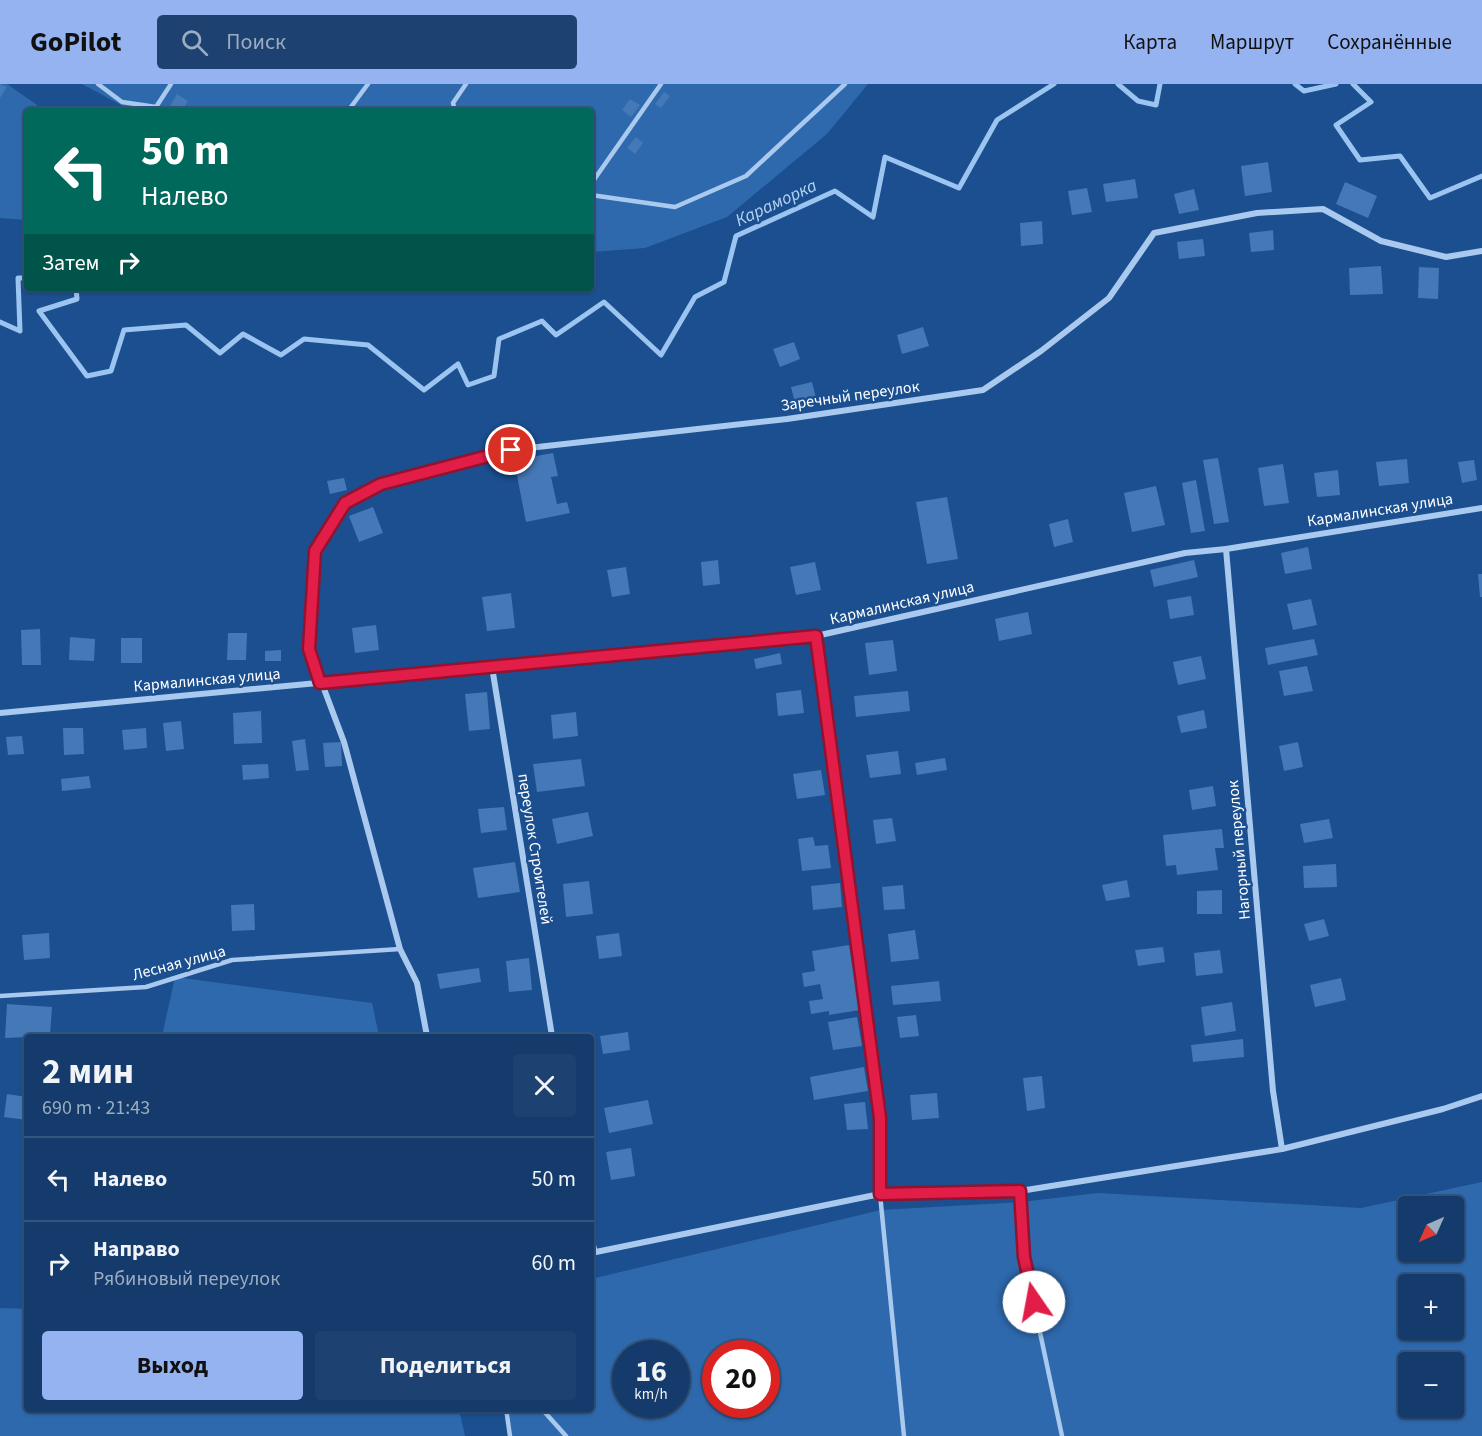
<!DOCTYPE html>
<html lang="ru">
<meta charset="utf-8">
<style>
:root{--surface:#143b6b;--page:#1d4271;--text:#f1f3f6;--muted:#9dadc1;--line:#33557e;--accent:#95b2f1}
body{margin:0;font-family:"Source Sans 3",sans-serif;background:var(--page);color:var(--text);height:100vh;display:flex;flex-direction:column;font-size:22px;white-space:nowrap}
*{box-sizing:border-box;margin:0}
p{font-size:20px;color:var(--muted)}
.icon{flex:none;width:33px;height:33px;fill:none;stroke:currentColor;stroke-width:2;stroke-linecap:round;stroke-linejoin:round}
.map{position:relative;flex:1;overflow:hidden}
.panel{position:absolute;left:24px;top:950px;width:570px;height:378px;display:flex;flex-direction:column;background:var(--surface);border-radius:6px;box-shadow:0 2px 4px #0004,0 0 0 2px var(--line)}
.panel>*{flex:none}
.top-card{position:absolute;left:24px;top:24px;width:570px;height:183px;border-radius:6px;box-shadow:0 2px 4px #0004,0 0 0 2px var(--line);background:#00695c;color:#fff;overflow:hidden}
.needle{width:39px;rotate:225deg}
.tools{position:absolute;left:1398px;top:1112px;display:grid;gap:12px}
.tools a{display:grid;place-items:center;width:66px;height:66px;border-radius:6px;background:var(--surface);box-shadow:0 2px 4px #0004,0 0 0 2px var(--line);font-size:30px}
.speed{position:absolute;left:612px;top:1256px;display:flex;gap:12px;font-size:30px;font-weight:700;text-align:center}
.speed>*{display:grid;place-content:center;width:78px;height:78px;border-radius:50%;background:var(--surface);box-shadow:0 2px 4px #0004,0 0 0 2px var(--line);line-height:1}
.speed small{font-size:15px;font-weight:400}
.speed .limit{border:9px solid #d22;background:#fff;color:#111}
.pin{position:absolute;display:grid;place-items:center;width:51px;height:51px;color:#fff;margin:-26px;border:3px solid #fff;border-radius:50%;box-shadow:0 2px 6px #0007}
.me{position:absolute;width:66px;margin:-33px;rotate:348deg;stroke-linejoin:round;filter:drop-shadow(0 0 4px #0008)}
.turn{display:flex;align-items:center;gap:21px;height:126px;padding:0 18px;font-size:27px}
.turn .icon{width:78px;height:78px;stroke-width:2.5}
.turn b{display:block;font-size:42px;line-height:51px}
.then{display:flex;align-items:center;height:57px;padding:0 18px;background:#0003;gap:12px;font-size:22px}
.round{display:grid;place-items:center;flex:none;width:63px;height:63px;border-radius:6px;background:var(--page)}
.summary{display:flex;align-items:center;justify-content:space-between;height:102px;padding:0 18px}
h1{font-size:36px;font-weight:700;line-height:45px}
.primary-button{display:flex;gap:12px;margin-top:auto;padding:12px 18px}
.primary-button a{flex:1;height:69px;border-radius:6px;background:var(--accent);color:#111;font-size:24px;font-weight:700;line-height:69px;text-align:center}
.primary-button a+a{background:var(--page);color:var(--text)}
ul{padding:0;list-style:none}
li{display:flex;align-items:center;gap:18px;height:84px;padding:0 18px;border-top:2px solid var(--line)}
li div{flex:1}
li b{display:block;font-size:22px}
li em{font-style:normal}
header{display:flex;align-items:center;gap:36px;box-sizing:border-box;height:84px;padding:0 30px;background:var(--accent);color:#111}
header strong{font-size:28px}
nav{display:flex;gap:33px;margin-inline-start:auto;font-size:21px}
.search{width:420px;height:54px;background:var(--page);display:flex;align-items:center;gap:15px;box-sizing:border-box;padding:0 21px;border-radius:6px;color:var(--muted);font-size:22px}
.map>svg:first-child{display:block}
.green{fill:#2e69ad;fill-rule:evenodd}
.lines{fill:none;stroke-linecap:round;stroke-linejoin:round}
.stream{stroke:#9cc4f0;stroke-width:5}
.building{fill:#4478b7}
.service{stroke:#a9c9ee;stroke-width:4.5}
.minor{stroke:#a9c9ee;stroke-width:6}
.route-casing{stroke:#92132f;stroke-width:15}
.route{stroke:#e11d48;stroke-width:10}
.labels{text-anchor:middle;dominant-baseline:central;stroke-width:5;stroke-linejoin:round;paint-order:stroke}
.street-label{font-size:16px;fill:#fff;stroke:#1b4f8f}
.water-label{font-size:18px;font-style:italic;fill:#b5d3f5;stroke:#1b4f8f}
</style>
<header>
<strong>GoPilot</strong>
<div class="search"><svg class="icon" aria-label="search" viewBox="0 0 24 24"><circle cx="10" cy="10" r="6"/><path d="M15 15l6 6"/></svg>Поиск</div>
<nav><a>Карта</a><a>Маршрут</a><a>Сохранённые</a></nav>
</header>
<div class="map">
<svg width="1482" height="1352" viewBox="0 0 1482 1352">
<rect width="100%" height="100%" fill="#1b4f8f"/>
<g class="green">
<path d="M 0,0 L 7,0 L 37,21 L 36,27 L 27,27 L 26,136 L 0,134 Z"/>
<path d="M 82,0 L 868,0 L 827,50 L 727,133 L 645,164 L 591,168 L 591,27 L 132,27 Z"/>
<path d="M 175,893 L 372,919 L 379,952 L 162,952 Z"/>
<path d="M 1482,1098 L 1482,1352 L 512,1352 L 507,1325 L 591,1324 L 591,1195 L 881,1126 L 1021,1118 L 1098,1109 L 1361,1124 ZM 1408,1122 L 1454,1122 L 1454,1167 L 1408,1167 ZM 1408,1200 L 1454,1200 L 1454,1245 L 1408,1245 ZM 626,1269 L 676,1269 L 676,1320 L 626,1320 ZM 716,1269 L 766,1269 L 766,1320 L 716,1320 ZM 1408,1278 L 1454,1278 L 1454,1323 L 1408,1323 Z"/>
<path d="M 0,1224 L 27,1225 L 27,1324 L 459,1325 L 465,1352 L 0,1352 Z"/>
</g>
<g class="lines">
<g class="stream">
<path d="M 1118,0 L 1138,17 L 1156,21 L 1160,0"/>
<path d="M 1295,0 L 1304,7 L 1336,0"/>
<path d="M 1353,0 L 1371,18 L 1336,41 L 1360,76 L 1400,72 L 1430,114 L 1482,92"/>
<path d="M 76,204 L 77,215 L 39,227 L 87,292 L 111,287 L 124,246 L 186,241 L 220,269 L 243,250 L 281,271 L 304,255 L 368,261 L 424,306 L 458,280 L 468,301 L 494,292 L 499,255 L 542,237 L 556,251 L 604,218 L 661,271 L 695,213 L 724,198 L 736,152 L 835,107 L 873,133 L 885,73 L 959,104 L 997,36 L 1054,0"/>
<path d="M 0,238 L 20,247 L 18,194 L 27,194"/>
</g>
</g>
<g class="building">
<path d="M 0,0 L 7,3 L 0,14 Z"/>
<path d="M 664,8 L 670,12 L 661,24 L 655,20 Z"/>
<path d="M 177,10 L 188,17 L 182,27 L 169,24 Z"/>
<path d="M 630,15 L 640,21 L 631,33 L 622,26 Z"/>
<path d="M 636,53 L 643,59 L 635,70 L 627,64 Z"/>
<path d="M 1268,78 L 1272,108 L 1245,112 L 1241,82 Z"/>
<path d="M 1135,95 L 1138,114 L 1106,118 L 1103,100 Z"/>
<path d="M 1345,98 L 1377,112 L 1368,134 L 1336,120 Z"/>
<path d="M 1087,104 L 1092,128 L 1072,131 L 1068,107 Z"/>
<path d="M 1194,105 L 1199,126 L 1179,130 L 1174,110 Z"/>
<path d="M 1042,137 L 1043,160 L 1021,162 L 1020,139 Z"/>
<path d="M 1273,146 L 1274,166 L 1251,168 L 1249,149 Z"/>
<path d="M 1203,155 L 1205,172 L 1179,175 L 1177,158 Z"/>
<path d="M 1381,182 L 1383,210 L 1350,211 L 1349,184 Z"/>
<path d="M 1419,183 L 1439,184 L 1438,215 L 1418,214 Z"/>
<path d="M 923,243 L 929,262 L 902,270 L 897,251 Z"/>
<path d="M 794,258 L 800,275 L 780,283 L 773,265 Z"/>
<path d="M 812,298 L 817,318 L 796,323 L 791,303 Z"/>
<path d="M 553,369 L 558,392 L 551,393 L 557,420 L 567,418 L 570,429 L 526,438 L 514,376 Z"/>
<path d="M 1218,374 L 1229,438 L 1214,440 L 1203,376 Z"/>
<path d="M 1407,375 L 1409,399 L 1379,402 L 1376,378 Z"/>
<path d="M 1474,376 L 1477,396 L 1462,399 L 1458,378 Z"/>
<path d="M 1283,380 L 1289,419 L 1264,422 L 1258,384 Z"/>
<path d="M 1338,386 L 1340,411 L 1317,413 L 1314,389 Z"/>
<path d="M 344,394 L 347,406 L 330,410 L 327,397 Z"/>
<path d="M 1196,396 L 1205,447 L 1191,449 L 1182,399 Z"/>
<path d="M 1156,402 L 1165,441 L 1132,448 L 1124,409 Z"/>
<path d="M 947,413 L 958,475 L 927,480 L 916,418 Z"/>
<path d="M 373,423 L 383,449 L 359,458 L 349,432 Z"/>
<path d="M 1068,435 L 1073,458 L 1054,463 L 1049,440 Z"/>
<path d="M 1308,463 L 1312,485 L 1285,490 L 1281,469 Z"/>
<path d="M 718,476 L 720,500 L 703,502 L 701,478 Z"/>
<path d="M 1194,476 L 1198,493 L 1154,503 L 1150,486 Z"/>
<path d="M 815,478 L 821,506 L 796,511 L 790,483 Z"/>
<path d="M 626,483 L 630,510 L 612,513 L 607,486 Z"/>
<path d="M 1478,490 L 1482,490 L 1482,513 L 1480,513 Z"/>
<path d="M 511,509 L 515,544 L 487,547 L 482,513 Z"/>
<path d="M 1191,512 L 1194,531 L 1170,535 L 1167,516 Z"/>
<path d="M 1311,515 L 1317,541 L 1293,546 L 1287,520 Z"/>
<path d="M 1028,528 L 1032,550 L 999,557 L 995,535 Z"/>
<path d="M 376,541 L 379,566 L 355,569 L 352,544 Z"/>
<path d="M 40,545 L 41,581 L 22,581 L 21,546 Z"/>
<path d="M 228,549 L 247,549 L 246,576 L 227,576 Z"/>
<path d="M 70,553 L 95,555 L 94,577 L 69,576 Z"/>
<rect x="121" y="554" width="21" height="25"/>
<path d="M 1314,555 L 1318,571 L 1268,581 L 1265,564 Z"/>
<path d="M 893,556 L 897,587 L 869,591 L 865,559 Z"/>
<path d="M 281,566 L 281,577 L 265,577 L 265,567 Z"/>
<path d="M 780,569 L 782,580 L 756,585 L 754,575 Z"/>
<path d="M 1201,572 L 1206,595 L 1178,601 L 1173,578 Z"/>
<path d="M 1307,582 L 1313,607 L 1284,612 L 1279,587 Z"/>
<path d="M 801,606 L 804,629 L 778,632 L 776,609 Z"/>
<path d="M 908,607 L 910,627 L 856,633 L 854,612 Z"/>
<path d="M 487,608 L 490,645 L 469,647 L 465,610 Z"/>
<path d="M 1204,626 L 1207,644 L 1181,649 L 1177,632 Z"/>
<path d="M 261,627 L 262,659 L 234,660 L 233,629 Z"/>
<path d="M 576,628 L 578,652 L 553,655 L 551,631 Z"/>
<path d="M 181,637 L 184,665 L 166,667 L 163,639 Z"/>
<path d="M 63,644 L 83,644 L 84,670 L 64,671 Z"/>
<path d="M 146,644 L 147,664 L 124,666 L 122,646 Z"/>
<path d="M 22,652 L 24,670 L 8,671 L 6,653 Z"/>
<path d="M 305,655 L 309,686 L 296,687 L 292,657 Z"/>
<path d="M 341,658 L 342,682 L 325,683 L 323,659 Z"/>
<path d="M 1298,658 L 1303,683 L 1284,687 L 1279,662 Z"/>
<path d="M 898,667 L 901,690 L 870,694 L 866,671 Z"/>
<path d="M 945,674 L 947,686 L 917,691 L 915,679 Z"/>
<path d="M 581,675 L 585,702 L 537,708 L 533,680 Z"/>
<path d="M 268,680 L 269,694 L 243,696 L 242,681 Z"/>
<path d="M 821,686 L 825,711 L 797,715 L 793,690 Z"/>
<path d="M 89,692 L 91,704 L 62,707 L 61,695 Z"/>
<path d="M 1213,702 L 1216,722 L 1192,726 L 1189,706 Z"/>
<path d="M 504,723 L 507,746 L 481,749 L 478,725 Z"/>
<path d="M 588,728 L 593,752 L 557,760 L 552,735 Z"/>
<path d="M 892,734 L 896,757 L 876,760 L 873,736 Z"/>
<path d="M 1329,735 L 1333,754 L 1304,759 L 1300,740 Z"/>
<path d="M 1222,745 L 1224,764 L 1215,764 L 1218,786 L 1177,791 L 1176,781 L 1166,782 L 1163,751 Z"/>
<path d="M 813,753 L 815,762 L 828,761 L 831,784 L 802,787 L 798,755 Z"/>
<path d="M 515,778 L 520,808 L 478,814 L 473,784 Z"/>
<path d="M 1336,780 L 1337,803 L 1304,804 L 1303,782 Z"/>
<path d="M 1127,796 L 1130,813 L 1106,817 L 1102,801 Z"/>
<path d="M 589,797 L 593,830 L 566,833 L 563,800 Z"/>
<path d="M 840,799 L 842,823 L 813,826 L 811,802 Z"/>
<path d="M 903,801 L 905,825 L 884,826 L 882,803 Z"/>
<path d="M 1222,806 L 1222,830 L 1197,830 L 1197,807 Z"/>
<path d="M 254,820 L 255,846 L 232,847 L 231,821 Z"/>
<path d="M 1324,835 L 1329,852 L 1309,857 L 1304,840 Z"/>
<path d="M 915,846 L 919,875 L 891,878 L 888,850 Z"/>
<path d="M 49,849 L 50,874 L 24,876 L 22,851 Z"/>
<path d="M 619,849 L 622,872 L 599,875 L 596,852 Z"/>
<path d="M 849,861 L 860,926 L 829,931 L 829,927 L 811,930 L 809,917 L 823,915 L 820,900 L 804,903 L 802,889 L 815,887 L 812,867 Z"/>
<path d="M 1163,863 L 1165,878 L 1138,882 L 1135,866 Z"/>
<path d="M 1220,866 L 1223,889 L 1196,892 L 1194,869 Z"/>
<path d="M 529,874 L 532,906 L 509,908 L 506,877 Z"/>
<path d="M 479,884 L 481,898 L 440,905 L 437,890 Z"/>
<path d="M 1341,894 L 1346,916 L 1315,923 L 1310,901 Z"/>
<path d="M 939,897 L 941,917 L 893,921 L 891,902 Z"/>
<path d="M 1232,918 L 1236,947 L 1205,952 L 1201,923 Z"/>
<path d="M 7,920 L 52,923 L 50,952 L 5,954 Z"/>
<path d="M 916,931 L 919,952 L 900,954 L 897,933 Z"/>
<path d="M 857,933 L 862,962 L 833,966 L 828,938 Z"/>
<path d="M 628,948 L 630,966 L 603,970 L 600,952 Z"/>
<path d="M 1243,955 L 1244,973 L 1193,978 L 1191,961 Z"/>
<path d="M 864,983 L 868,1007 L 814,1016 L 810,993 Z"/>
<path d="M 1042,992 L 1045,1024 L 1027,1027 L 1023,994 Z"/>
<path d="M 937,1009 L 939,1034 L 912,1036 L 910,1011 Z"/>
<path d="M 7,1010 L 27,1013 L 27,1036 L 4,1033 Z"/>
<path d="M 648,1016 L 653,1040 L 609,1049 L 604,1024 Z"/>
<path d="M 865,1018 L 868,1045 L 847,1046 L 844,1020 Z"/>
<path d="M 631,1064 L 635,1092 L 611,1096 L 606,1068 Z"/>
</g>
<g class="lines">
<g class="service">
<path d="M 98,0 L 122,18 L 156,23 L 171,0"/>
<path d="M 348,27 L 368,0"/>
<path d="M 455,27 L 453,19 L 466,0"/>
<path d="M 591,100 L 661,0"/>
<path d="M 591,111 L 675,123 L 746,92 L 845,0"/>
<path d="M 0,912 L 146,903 L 232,876 L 400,865"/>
<path d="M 1020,1107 L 1024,1173 L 1062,1352"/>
<path d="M 880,1110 L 904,1352"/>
<path d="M 506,1324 L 510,1352"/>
<path d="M 541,1324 L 566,1352"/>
</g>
<g class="minor">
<path d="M 1226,465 L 1273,1007 L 1282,1065"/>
<path d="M 816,552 L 880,1033 L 880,1110"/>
<path d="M 492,583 L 552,952"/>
<path d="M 0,629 L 816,552 L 1185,469 L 1226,465 L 1482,424"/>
<path d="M 427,952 L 417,899 L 400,865 L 344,658 L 309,565 L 315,467 L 345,419 L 381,400 L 511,366 L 787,335 L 983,306 L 1041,267 L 1109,214 L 1154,149 L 1257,129 L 1323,125 L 1381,157 L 1446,173 L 1482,167"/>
<path d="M 591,1154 L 595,1168"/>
<path d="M 591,1169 L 880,1110 L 1020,1107 L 1282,1065 L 1443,1025 L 1482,1012"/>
</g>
</g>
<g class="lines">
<g class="route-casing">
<path id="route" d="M 511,366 L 381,400 L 345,419 L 315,467 L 309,565 L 320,599 L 816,552 L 880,1034 L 880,1110 L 1020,1107 L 1024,1173 L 1034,1218"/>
</g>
<use href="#route" class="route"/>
</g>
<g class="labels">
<g class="street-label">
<text transform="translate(850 312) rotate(-8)">Заречный переулок</text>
<text transform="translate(1380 426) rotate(-9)">Кармалинская улица</text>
<text transform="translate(902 519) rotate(-13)">Кармалинская улица</text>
<text transform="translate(207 596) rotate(-5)">Кармалинская улица</text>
<text transform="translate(535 765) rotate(81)">переулок Строителей</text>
<text transform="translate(1239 766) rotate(-95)">Нагорный переулок</text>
<text transform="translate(179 879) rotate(-15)">Лесная улица</text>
</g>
<g class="water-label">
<text transform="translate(776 119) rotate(-25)">Караморка</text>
</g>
</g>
</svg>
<div class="tools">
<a><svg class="needle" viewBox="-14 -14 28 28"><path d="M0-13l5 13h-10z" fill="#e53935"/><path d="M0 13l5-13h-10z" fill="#9dadc1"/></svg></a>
<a>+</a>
<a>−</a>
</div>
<div class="speed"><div>16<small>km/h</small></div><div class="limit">20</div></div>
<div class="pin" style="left:511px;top:366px;background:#d93025"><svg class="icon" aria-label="arrive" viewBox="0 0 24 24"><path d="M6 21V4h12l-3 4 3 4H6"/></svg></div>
<svg class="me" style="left:1034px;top:1218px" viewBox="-20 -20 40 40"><circle r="19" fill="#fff"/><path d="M0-13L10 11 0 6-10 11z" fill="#e11d48"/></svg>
<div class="top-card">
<div class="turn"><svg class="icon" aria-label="left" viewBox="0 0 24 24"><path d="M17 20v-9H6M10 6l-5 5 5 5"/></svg><div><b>50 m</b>Налево</div></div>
<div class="then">Затем<svg class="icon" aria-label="right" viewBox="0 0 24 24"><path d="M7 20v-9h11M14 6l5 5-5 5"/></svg></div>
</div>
<section class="panel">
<div class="summary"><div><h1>2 мин</h1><p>690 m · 21:43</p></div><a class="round"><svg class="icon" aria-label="close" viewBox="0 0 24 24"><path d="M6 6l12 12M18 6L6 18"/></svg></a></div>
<ul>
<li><svg class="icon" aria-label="left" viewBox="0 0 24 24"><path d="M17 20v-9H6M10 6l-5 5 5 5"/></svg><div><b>Налево</b></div><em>50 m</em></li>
<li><svg class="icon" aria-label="right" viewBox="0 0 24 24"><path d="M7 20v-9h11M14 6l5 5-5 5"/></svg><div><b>Направо</b><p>Рябиновый переулок</p></div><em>60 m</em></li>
</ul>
<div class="primary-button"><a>Выход</a><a>Поделиться</a></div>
</section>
</div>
